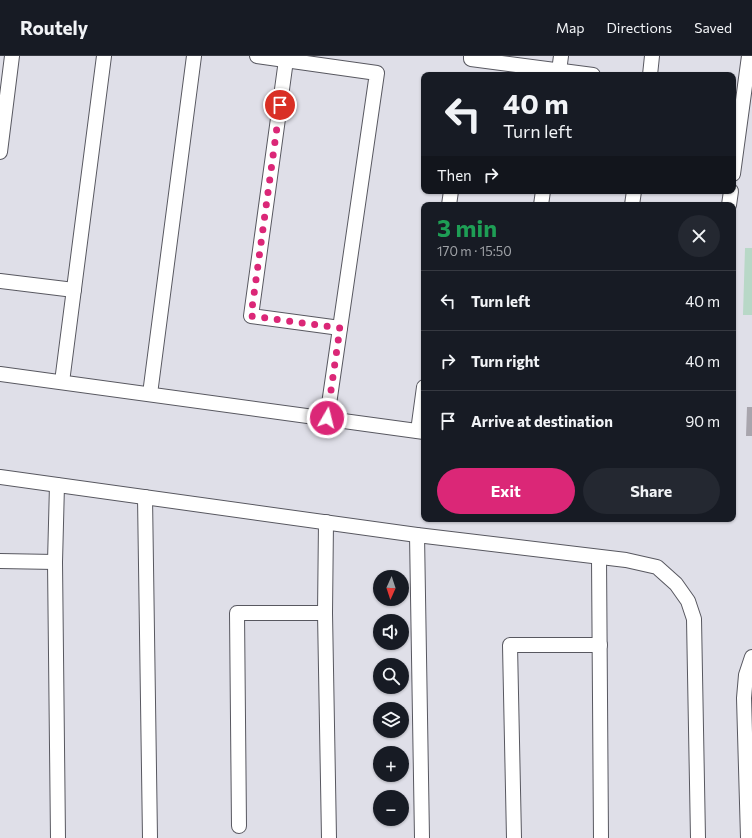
<!DOCTYPE html>
<meta charset="utf-8">
<style>
:root{--surface:#171b24;--page:#242831;--text:#f1f3f6;--muted:#9ea1a6;--line:#363941;--accent:#db2777}
body{margin:0;font-family:Commissioner,sans-serif;background:var(--page);color:var(--text);height:100vh;display:flex;flex-direction:column;font-size:15px;white-space:nowrap}
*{box-sizing:border-box;margin:0}
p{font-size:13px;color:var(--muted)}
.icon{flex:none;width:22px;height:22px;fill:none;stroke:currentColor;stroke-width:2;stroke-linecap:round;stroke-linejoin:round}
.map{position:relative;flex:1;overflow:hidden}
.drawer{position:absolute;left:421px;top:146px;width:315px;height:320px;display:flex;flex-direction:column;background:var(--surface);border-radius:8px;box-shadow:0 1px 3px #0004}
.drawer>*{flex:none}
.top-card{position:absolute;left:421px;top:16px;width:315px;height:122px;border-radius:8px;box-shadow:0 1px 3px #0004;background:#171b24;color:var(--text);overflow:hidden}
.needle{width:26px;rotate:183deg}
.controls{position:absolute;left:373px;top:514px;display:grid;gap:8px}
.controls a{display:grid;place-items:center;width:36px;height:36px;border-radius:50%;background:var(--surface);box-shadow:0 1px 3px #0004;font-size:20px}
.pin{position:absolute;display:grid;place-items:center;width:34px;height:34px;color:#fff;margin:-17px;border:2px solid #fff;border-radius:50%;box-shadow:0 1px 4px #0007}
.me{position:absolute;width:44px;margin:-22px;rotate:8deg;stroke-linejoin:round;filter:drop-shadow(0 0 3px #0008)}
.turn{display:flex;align-items:center;gap:14px;height:84px;padding:0 16px;font-size:18px}
.turn .icon{width:52px;height:52px;stroke-width:2.5}
.turn b{display:block;font-size:28px;line-height:34px}
.then{display:flex;align-items:center;height:38px;padding:0 16px;background:#0003;gap:8px;font-size:15px}
.round{display:grid;place-items:center;flex:none;width:42px;height:42px;border-radius:21px;background:var(--page)}
.overview{display:flex;align-items:center;justify-content:space-between;height:68px;padding:0 16px}
h1{font-size:24px;font-weight:700;line-height:30px;color:#1e9e55}
.cta{display:flex;gap:8px;margin-top:auto;padding:8px 16px}
.cta a{flex:1;height:46px;border-radius:24px;background:var(--accent);color:#fff;font-size:16px;font-weight:700;line-height:46px;text-align:center}
.cta a+a{background:var(--page);color:var(--text)}
ul{padding:0;list-style:none}
li{display:flex;align-items:center;gap:12px;height:60px;padding:0 16px;border-top:1px solid var(--line)}
li div{flex:1}
li b{display:block;font-size:15px}
li em{font-style:normal}
header{display:flex;align-items:center;gap:24px;box-sizing:border-box;height:56px;padding:0 20px;background:var(--surface);border-bottom:1px solid var(--line)}
header strong{font-size:19px}
nav{display:flex;gap:22px;margin-inline-start:auto;font-size:14px}
.map>svg:first-child{display:block}
.green{fill:#b8d8c7}
.building{fill:#a8a5ad}
.lines{fill:none;stroke-linecap:round;stroke-linejoin:round}
.street-casing{stroke:#585860;stroke-width:16}
.street{stroke:#fff;stroke-width:14}
.route{stroke:#db2777;stroke-width:7;stroke-dasharray:0 12.6}
</style>
<header>
<strong>Routely</strong>
<nav><a>Map</a><a>Directions</a><a>Saved</a></nav>
</header>
<div class="map">
<svg width="752" height="782" viewBox="0 0 752 782">
<rect width="100%" height="100%" fill="#dfdfe8"/>
<path class="green" d="M 745,192 L 752,192 L 752,259 L 743,259 Z"/>
<path class="building" d="M 747,351 L 752,351 L 752,380 L 746,380 Z"/>
<g class="lines">
<g class="street-casing">
<g id="street">
<path d="M 257,0 L 377,17 L 327,362"/>
<path d="M 471,0 L 471,3 L 593,19"/>
<path d="M 286,4 L 251,260 L 340,272"/>
<path d="M 559,15 L 561,0"/>
<path d="M 650,19 L 652,0"/>
<path d="M 0,96 L 12,0"/>
<path d="M 733,118 L 749,0"/>
<path d="M 449,149 L 451,135"/>
<path d="M 541,149 L 543,135"/>
<path d="M 632,149 L 634,135"/>
<path d="M 729,149 L 731,135"/>
<path d="M 0,225 L 74,234"/>
<path d="M 0,318 L 424,376"/>
<path d="M 62,326 L 104,0"/>
<path d="M 150,338 L 194,0"/>
<path d="M 418,375 L 424,331"/>
<path d="M 0,421 L 417,479 L 626,504 L 657,511 L 676,528 L 688,545 L 694,563 L 698,782"/>
<path d="M 57,429 L 55,506 L 58,782"/>
<path d="M 145,441 L 150,782"/>
<path d="M 326,466 L 325,557 L 329,782"/>
<path d="M 417,479 L 422,782"/>
<path d="M 599,502 L 601,782"/>
<path d="M 0,505 L 55,506"/>
<path d="M 239,770 L 237,557 L 325,557"/>
<path d="M 514,782 L 510,589 L 600,589"/>
<path d="M 748,782 L 744,642 L 746,619 L 752,601"/>
</g>
</g>
<use href="#street" class="street"/>
</g>
<g class="lines">
<path class="route" d="M 280,49 L 251,260 L 340,272 L 327,362"/>
</g>
</svg>
<div class="controls">
<a><svg class="needle" viewBox="-14 -14 28 28"><path d="M0-13l5 13h-10z" fill="#e53935"/><path d="M0 13l5-13h-10z" fill="#9ea1a6"/></svg></a>
<a><svg class="icon" aria-label="sound" viewBox="0 0 24 24"><path d="M4 9h4l5-4v14l-5-4H4zM17 9q2 3 0 6"/></svg></a>
<a><svg class="icon" aria-label="search" viewBox="0 0 24 24"><circle cx="10" cy="10" r="6"/><path d="M15 15l6 6"/></svg></a>
<a><svg class="icon" aria-label="layers" viewBox="0 0 24 24"><path d="M12 4l9 5-9 5-9-5zM3 14l9 5 9-5"/></svg></a>
<a>+</a>
<a>−</a>
</div>
<div class="pin" style="left:280px;top:49px;background:#d93025"><svg class="icon" aria-label="arrive" viewBox="0 0 24 24"><path d="M6 21V4h12l-3 4 3 4H6"/></svg></div>
<svg class="me" style="left:327px;top:362px" viewBox="-20 -20 40 40"><circle r="17" fill="#db2777" stroke="#fff" stroke-width="3"/><path d="M0-11L8 9 0 5-8 9z" fill="#fff"/></svg>
<div class="top-card">
<div class="turn"><svg class="icon" aria-label="left" viewBox="0 0 24 24"><path d="M17 20v-9H6M10 6l-5 5 5 5"/></svg><div><b>40 m</b>Turn left</div></div>
<div class="then">Then<svg class="icon" aria-label="right" viewBox="0 0 24 24"><path d="M7 20v-9h11M14 6l5 5-5 5"/></svg></div>
</div>
<section class="drawer">
<div class="overview"><div><h1>3 min</h1><p>170 m · 15:50</p></div><a class="round"><svg class="icon" aria-label="close" viewBox="0 0 24 24"><path d="M6 6l12 12M18 6L6 18"/></svg></a></div>
<ul>
<li><svg class="icon" aria-label="left" viewBox="0 0 24 24"><path d="M17 20v-9H6M10 6l-5 5 5 5"/></svg><div><b>Turn left</b></div><em>40 m</em></li>
<li><svg class="icon" aria-label="right" viewBox="0 0 24 24"><path d="M7 20v-9h11M14 6l5 5-5 5"/></svg><div><b>Turn right</b></div><em>40 m</em></li>
<li><svg class="icon" aria-label="arrive" viewBox="0 0 24 24"><path d="M6 21V4h12l-3 4 3 4H6"/></svg><div><b>Arrive at destination</b></div><em>90 m</em></li>
</ul>
<div class="cta"><a>Exit</a><a>Share</a></div>
</section>
</div>
